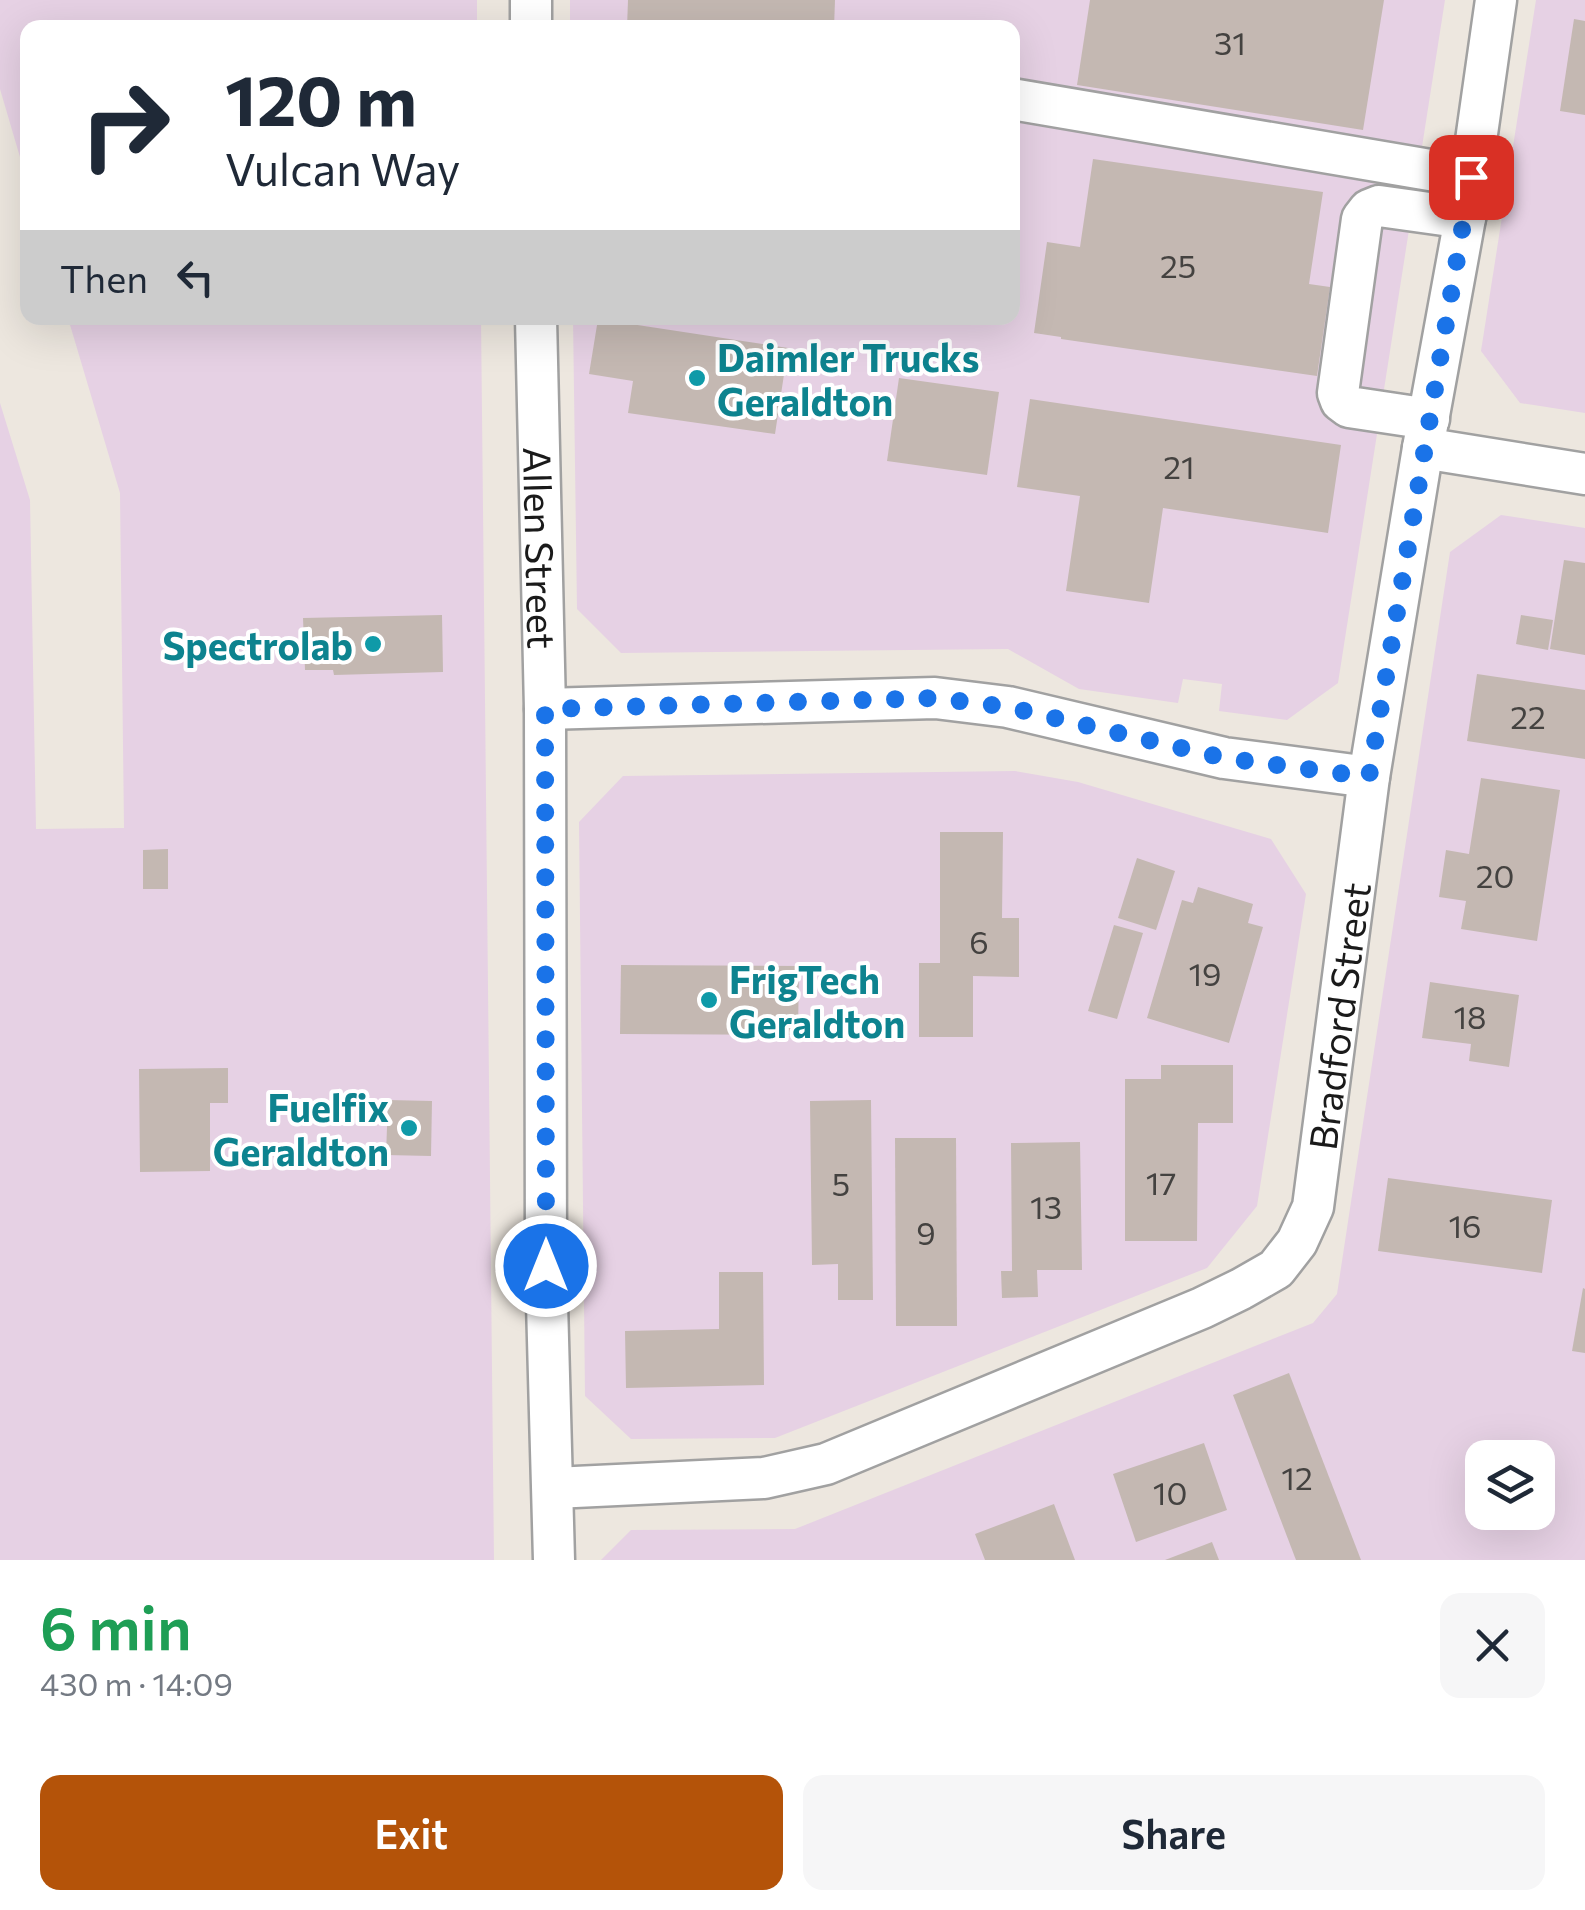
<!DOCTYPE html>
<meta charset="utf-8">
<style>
:root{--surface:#fff;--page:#f6f6f7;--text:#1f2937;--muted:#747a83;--accent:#b45309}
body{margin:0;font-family:Commissioner,sans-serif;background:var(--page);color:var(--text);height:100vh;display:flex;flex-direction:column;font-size:38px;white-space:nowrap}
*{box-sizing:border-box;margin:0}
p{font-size:32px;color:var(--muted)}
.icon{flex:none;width:55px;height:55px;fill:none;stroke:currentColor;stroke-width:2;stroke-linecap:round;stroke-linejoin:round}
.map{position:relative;height:1560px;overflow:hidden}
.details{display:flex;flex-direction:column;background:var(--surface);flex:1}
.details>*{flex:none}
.hud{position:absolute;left:20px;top:20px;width:1000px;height:305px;border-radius:20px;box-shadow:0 10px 40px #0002;background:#fff;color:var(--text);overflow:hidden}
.controls{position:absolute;left:1465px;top:1440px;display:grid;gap:20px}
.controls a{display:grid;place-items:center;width:90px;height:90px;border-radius:20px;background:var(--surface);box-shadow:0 10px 40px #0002;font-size:50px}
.pin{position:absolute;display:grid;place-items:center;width:85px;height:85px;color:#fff;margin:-42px;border-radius:20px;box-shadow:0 5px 15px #0006}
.me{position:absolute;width:110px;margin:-55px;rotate:0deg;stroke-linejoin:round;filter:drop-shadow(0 0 8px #0008)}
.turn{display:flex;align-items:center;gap:35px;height:210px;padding:0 40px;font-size:45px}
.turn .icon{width:130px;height:130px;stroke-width:2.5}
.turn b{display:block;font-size:70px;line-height:85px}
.then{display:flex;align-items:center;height:95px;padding:0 40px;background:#0003;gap:20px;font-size:38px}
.round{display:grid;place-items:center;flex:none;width:105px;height:105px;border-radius:20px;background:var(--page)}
.summary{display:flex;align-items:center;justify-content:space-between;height:170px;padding:0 40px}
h1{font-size:60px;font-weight:600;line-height:75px;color:#1e9e55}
.action{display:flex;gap:20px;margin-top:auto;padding:20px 40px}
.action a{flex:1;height:115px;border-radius:20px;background:var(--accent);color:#fff;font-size:40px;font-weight:600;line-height:115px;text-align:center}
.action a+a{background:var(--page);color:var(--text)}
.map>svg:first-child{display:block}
.industrial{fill:#e6d1e4;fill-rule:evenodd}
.building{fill:#c4b8b2}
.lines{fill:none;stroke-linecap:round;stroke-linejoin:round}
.minor-casing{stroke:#a1a1a1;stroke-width:45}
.minor{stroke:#fff;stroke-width:40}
.route{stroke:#1a73e8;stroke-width:18;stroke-dasharray:0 32.4}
.culture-dot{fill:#0f9aa8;stroke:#fff;stroke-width:4}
.labels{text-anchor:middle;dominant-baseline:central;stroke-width:8;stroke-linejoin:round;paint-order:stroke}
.number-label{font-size:32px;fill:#444240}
.culture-label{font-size:38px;font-weight:bold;fill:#0d838f;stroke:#fff;text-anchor:start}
.street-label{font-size:38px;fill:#1a1a1a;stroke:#fff}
</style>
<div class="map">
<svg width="1585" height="1560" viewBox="0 0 1585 1560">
<rect width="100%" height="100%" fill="#ede7df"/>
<g class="industrial">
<path d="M 0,0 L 477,0 L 477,27 L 28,28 L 27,181 L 0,89 Z"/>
<path d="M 570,0 L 1445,0 L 1338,683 L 1287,720 L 1219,711 L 1222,684 L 1183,679 L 1178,703 L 1079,689 L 1008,649 L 621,653 L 577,609 L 573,318 L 1012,318 L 1012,28 L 570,27 Z"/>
<path d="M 1536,0 L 1585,0 L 1585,413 L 1520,403 L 1481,351 Z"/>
<path d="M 68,318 L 481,318 L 494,1560 L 0,1560 L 0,403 L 30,500 L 36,829 L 124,828 L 120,493 Z"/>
<path d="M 1501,515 L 1585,528 L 1585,1560 L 601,1560 L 631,1530 L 795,1529 L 1313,1323 L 1337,1294 L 1450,552 ZM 1482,1458 L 1538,1458 L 1538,1512 L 1482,1512 Z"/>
<path d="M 1015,771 L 1078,782 L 1271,839 L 1306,894 L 1257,1206 L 1207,1268 L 775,1438 L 631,1439 L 585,1396 L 579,822 L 623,776 Z"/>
</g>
<g class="building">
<path d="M 628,0 L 835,0 L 834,28 L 627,28 Z"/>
<path d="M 1090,0 L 1384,0 L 1363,130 L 1077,85 Z"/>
<path d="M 1574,19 L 1585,21 L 1585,115 L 1560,111 Z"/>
<path d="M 1093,159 L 1323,192 L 1309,284 L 1330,287 L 1317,376 L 1061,339 L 1061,337 L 1034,333 L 1047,242 L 1080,247 Z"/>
<path d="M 598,319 L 788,348 L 775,434 L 628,413 L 633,381 L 589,374 Z"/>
<path d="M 899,378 L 999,392 L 987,475 L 887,461 Z"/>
<path d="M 1030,399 L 1341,445 L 1328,533 L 1163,508 L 1149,603 L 1066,591 L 1080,496 L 1017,487 Z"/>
<path d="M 1564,560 L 1585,563 L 1585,655 L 1550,649 Z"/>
<path d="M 442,615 L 443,672 L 334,675 L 333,670 L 305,670 L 303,618 Z"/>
<path d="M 1521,615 L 1553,620 L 1548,650 L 1516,644 Z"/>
<path d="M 1477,674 L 1585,690 L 1585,759 L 1467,741 Z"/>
<path d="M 1481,778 L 1560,790 L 1537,941 L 1461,929 L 1466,901 L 1439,897 L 1446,850 L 1469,854 Z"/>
<path d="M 940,832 L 1003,832 L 1002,918 L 1019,918 L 1019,977 L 973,976 L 973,1037 L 919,1037 L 919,963 L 940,963 Z"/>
<path d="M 168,849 L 168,889 L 143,889 L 143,850 Z"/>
<path d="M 1137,858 L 1175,871 L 1156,930 L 1118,918 Z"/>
<path d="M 1198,887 L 1253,904 L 1248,923 L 1263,927 L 1229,1043 L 1147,1018 L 1182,900 L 1193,903 Z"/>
<path d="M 1114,925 L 1143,933 L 1117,1019 L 1088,1011 Z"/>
<path d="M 621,965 L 799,966 L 798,1035 L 620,1034 Z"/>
<path d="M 1430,982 L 1519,995 L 1509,1067 L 1469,1061 L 1471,1044 L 1422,1038 Z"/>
<path d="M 1161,1065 L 1233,1065 L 1233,1123 L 1198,1123 L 1197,1241 L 1125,1241 L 1125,1079 L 1161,1079 Z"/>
<path d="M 228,1068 L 228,1103 L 210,1103 L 210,1171 L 140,1172 L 139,1069 Z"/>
<path d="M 388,1100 L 432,1101 L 431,1156 L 386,1155 Z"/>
<path d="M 871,1100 L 873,1300 L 838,1300 L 838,1264 L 812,1265 L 810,1101 Z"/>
<path d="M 895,1138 L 956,1138 L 957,1326 L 896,1326 Z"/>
<path d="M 1080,1142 L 1082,1270 L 1037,1270 L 1038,1297 L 1002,1298 L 1001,1271 L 1012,1271 L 1011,1143 Z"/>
<path d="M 1388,1178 L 1552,1200 L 1542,1273 L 1378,1251 Z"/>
<path d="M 719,1272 L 763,1272 L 764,1385 L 626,1388 L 625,1331 L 719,1329 Z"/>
<path d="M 1583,1288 L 1585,1289 L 1585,1353 L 1572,1351 Z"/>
<path d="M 1289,1373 L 1361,1560 L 1296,1560 L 1233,1395 Z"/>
<path d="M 1204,1443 L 1227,1510 L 1136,1542 L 1113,1474 Z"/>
<path d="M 1054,1504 L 1075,1560 L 985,1560 L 975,1534 Z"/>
<path d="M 1212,1542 L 1219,1560 L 1165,1560 Z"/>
</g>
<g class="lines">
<g class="minor-casing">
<g id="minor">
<path d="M 531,0 L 531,28"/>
<path d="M 1012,99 L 1471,177"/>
<path id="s1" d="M 536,318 L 545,709 L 546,1266 L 554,1560"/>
<path d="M 1429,419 L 1349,407 L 1341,401 L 1338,393 L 1362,219 L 1369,210 L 1379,206 L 1465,218"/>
<path d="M 1423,448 L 1585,474"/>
<path d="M 545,709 L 935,698 L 1008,707 L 1224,758 L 1369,777"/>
<path id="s2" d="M 554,1488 L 764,1478 L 826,1464 L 1202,1308 L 1241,1289 L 1276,1269 L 1297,1242 L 1313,1207 L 1369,777 L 1423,448 L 1465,218 L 1496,0"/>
</g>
</g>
<use href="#minor" class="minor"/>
</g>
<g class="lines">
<path class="route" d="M 546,1266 L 545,709 L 935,698 L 1008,707 L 1224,758 L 1369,777 L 1471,177"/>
</g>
<g class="culture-dot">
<circle cx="697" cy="378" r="10"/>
<circle cx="373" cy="644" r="10"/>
<circle cx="709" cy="1000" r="10"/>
<circle cx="409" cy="1128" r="10"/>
</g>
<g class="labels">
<g class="number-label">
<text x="1230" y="42">31</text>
<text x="1178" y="265">25</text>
<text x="1179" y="466">21</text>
<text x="1528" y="716">22</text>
<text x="1495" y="875">20</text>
<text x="979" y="941">6</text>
<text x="1205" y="973">19</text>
<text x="1470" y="1016">18</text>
<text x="1161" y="1182">17</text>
<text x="841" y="1183">5</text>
<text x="1046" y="1206">13</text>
<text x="1465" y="1225">16</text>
<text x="926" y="1232">9</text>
<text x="1297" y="1477">12</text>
<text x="1170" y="1492">10</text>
</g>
<g class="culture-label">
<text x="717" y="356">Daimler Trucks<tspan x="717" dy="44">Geraldton</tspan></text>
<text x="353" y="644" text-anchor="end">Spectrolab</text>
<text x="729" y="978">FrigTech<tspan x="729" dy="44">Geraldton</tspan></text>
<text x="389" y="1106" text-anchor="end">Fuelfix<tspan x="389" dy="44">Geraldton</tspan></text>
</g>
<g class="street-label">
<text stroke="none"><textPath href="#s1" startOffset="230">Allen Street</textPath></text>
<text stroke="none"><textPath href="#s2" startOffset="1030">Bradford Street</textPath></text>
</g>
</g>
</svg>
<div class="controls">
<a><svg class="icon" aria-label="layers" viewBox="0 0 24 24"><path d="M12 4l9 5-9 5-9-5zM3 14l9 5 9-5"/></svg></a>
</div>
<div class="pin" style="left:1471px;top:177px;background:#d93025"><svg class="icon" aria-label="arrive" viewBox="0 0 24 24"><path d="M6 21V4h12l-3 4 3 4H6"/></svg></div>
<svg class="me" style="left:546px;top:1266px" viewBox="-20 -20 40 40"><circle r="17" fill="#1a73e8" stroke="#fff" stroke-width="3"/><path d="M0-11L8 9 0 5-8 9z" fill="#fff"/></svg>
<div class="hud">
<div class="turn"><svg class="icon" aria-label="right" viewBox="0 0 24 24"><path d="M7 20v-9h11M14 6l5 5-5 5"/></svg><div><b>120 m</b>Vulcan Way</div></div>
<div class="then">Then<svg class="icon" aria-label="left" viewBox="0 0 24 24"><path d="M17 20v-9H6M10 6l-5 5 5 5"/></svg></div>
</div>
</div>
<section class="details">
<div class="summary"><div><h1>6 min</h1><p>430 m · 14:09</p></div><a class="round"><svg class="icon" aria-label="close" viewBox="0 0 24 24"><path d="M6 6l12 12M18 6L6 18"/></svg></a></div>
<div class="action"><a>Exit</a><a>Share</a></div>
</section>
